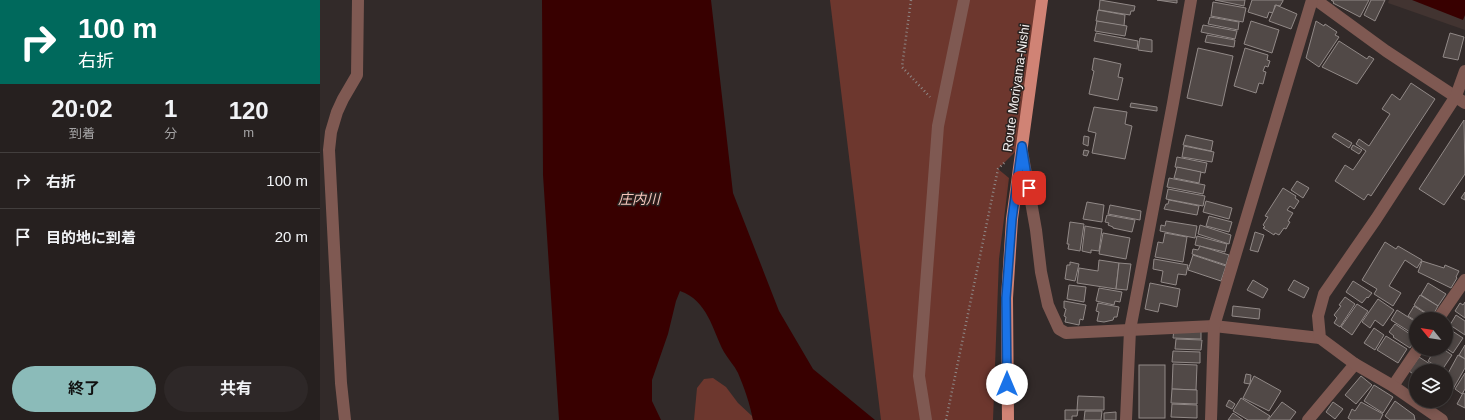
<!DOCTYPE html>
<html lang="ja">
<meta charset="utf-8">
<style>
:root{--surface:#26201f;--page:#2e2828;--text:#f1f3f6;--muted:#a4a3a4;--line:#423e3d;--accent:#8bbbb9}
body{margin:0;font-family:Helvetica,"Noto Sans JP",sans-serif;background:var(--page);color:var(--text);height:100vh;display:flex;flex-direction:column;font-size:15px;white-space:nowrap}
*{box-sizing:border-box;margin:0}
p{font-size:13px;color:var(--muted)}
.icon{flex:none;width:22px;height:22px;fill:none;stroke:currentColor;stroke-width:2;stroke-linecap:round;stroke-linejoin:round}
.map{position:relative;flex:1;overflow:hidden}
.drawer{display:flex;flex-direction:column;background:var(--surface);width:320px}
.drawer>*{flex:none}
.hud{background:#00695c;color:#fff;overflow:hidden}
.needle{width:26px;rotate:300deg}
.tools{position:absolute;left:1089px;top:312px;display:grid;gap:8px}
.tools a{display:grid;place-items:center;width:44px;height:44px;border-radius:50%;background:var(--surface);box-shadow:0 2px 10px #0003,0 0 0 1px var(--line);font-size:20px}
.pin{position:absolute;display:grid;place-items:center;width:34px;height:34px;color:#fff;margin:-17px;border-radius:8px;box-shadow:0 2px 6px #0006}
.me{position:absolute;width:44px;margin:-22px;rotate:0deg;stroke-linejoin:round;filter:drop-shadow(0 0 3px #0008)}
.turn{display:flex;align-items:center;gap:14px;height:84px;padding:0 12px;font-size:18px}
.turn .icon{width:52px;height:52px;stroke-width:2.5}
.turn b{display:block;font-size:28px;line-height:34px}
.eta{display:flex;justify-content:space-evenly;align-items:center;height:68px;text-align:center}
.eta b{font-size:24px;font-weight:700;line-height:28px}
.primary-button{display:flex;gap:8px;margin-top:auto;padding:8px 12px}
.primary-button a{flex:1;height:46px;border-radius:24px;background:var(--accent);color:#111;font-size:16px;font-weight:700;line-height:46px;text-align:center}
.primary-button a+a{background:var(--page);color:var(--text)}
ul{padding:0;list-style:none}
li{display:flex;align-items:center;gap:12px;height:56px;padding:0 12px;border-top:1px solid var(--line)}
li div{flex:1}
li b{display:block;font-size:15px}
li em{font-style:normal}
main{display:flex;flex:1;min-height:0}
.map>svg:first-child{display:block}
.built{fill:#423431}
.green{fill:#6d372e}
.water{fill:#380000}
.building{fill:#514947;stroke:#918987}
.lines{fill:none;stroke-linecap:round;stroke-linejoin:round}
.path{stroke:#8e8887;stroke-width:2.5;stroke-dasharray:1 3;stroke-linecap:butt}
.minor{stroke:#7f5952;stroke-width:12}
.major{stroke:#d08375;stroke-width:12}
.route-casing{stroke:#114b97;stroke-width:10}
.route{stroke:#1a73e8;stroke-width:7}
.labels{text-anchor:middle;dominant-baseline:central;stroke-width:3;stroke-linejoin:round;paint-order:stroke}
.street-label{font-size:13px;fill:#f4efee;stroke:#28211f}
.water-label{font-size:14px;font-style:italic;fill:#f7c6bc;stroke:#28211f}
</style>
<main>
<section class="drawer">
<div class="hud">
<div class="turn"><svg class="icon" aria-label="right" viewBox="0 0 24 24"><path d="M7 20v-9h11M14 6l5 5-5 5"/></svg><div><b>100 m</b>右折</div></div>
</div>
<div class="eta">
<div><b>20:02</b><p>到着</p></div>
<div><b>1</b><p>分</p></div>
<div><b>120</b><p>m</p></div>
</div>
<ul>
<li><svg class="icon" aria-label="right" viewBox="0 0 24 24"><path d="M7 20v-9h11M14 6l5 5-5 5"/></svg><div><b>右折</b></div><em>100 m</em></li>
<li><svg class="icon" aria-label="arrive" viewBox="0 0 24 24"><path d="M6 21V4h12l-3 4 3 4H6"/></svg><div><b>目的地に到着</b></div><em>20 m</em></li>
</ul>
<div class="primary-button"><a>終了</a><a>共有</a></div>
</section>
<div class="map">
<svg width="1145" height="420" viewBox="0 0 1145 420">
<rect width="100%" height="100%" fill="#322a29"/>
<path class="built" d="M 1069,0 L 1145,0 L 1145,30 L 1068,3 Z"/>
<g class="green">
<path d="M 510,0 L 722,0 L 701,146 L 678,169 L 689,178 L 679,259 L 673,420 L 561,420 Z"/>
<path d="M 393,378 L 406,387 L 418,403 L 432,416 L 433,420 L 374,420 L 377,388 L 384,379 Z"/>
</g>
<g class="water">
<path d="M 222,0 L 391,0 L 413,193 L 459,311 L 493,369 L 555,420 L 433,420 C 430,404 424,387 418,373 C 414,365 408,359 404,352 C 392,329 388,301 360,291 L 356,301 L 348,334 L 332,380 L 332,401 L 341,420 L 239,420 L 223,175 Z"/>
<path d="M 1092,0 L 1145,0 L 1145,15 L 1143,20 Z"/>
</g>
<g class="building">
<path d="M 780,0 L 815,6 L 814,11 L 811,11 L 810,15 L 779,10 Z"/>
<path d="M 837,0 L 857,0 L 857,3 Z"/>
<path d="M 895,0 L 925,0 L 924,6 Z"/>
<path d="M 932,0 L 963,0 L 963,1 L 960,6 L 955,5 L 953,13 L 949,12 L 947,18 L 928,12 Z"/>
<path d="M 1011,0 L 1049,0 L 1040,17 L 1013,3 L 1014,2 Z"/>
<path d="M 1051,0 L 1065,0 L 1055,21 L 1044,15 Z"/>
<path d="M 893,2 L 926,8 L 923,22 L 891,16 Z"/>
<path d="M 956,5 L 977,14 L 971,29 L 949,21 Z"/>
<path d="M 778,10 L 805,15 L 804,26 L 776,21 Z"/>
<path d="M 890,17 L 919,22 L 918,30 L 888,24 Z"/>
<path d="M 777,21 L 807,26 L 805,36 L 775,31 Z"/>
<path d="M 931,21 L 959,30 L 952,53 L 924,44 Z"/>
<path d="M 996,21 L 1004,26 L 1005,24 L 1017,32 L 1015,35 L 1019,37 L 999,67 L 986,58 Z"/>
<path d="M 883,25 L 917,31 L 915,39 L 881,32 Z"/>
<path d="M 776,33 L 818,41 L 817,49 L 774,41 Z"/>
<path d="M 1130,33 L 1144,37 L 1138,60 L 1123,57 Z"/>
<path d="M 887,35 L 915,40 L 914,47 L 885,42 Z"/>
<path d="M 820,38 L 832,40 L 832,52 L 818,50 Z"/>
<path d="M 1019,41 L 1047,59 L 1049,56 L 1054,59 L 1037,84 L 1002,67 Z"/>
<path d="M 878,48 L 913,56 L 902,106 L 867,98 Z"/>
<path d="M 925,48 L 948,55 L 947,60 L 950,61 L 948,67 L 945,66 L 943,71 L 946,72 L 943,84 L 939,83 L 936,93 L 914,86 Z"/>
<path d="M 774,58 L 801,64 L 798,77 L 803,78 L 798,100 L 769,94 L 774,71 L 772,70 Z"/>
<path d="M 1091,83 L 1115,99 L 1051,196 L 1048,194 L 1044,200 L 1015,181 L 1025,165 L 1033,170 L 1046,151 L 1036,144 L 1039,139 L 1049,146 L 1070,114 L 1062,109 L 1072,94 L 1080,100 Z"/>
<path d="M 811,103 L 837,107 L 837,111 L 810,107 Z"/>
<path d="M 774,107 L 807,112 L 805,124 L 812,126 L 805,159 L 772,153 L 776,133 L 768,131 Z"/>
<path d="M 1144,120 L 1145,174 L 1124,205 L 1099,189 Z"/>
<path d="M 1015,133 L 1032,143 L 1029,148 L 1012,137 Z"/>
<path d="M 866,135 L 893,141 L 891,151 L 863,145 Z"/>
<path d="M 764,136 L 769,137 L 768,146 L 763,144 Z"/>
<path d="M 1033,145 L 1042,150 L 1039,154 L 1031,149 Z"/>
<path d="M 864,146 L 894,152 L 892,162 L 862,157 Z"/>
<path d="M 764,150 L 769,151 L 767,156 L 763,155 Z"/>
<path d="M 857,157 L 887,163 L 885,173 L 855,167 Z"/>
<path d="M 857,167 L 881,172 L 879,183 L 854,178 Z"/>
<path d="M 849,178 L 885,185 L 883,194 L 847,187 Z"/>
<path d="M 977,181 L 989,188 L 983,198 L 971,190 Z"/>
<path d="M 963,188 L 976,196 L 975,198 L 979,201 L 974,209 L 970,206 L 967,210 L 973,213 L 968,221 L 970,222 L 966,229 L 964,228 L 959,235 L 955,233 L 954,235 L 943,228 L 945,227 L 943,225 L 948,217 L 945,216 Z"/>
<path d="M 848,189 L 885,196 L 883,206 L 846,199 Z"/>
<path d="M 1145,192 L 1145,200 L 1141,198 Z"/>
<path d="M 849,200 L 879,206 L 877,215 L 844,209 L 846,204 L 848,204 Z"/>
<path d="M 886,201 L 912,208 L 909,219 L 883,212 Z"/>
<path d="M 767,202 L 784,205 L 782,222 L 763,219 Z"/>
<path d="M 790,205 L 821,211 L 820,220 L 788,214 Z"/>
<path d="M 787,215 L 815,220 L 812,232 L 793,228 L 793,227 L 788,225 L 789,223 L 785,222 Z"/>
<path d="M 889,216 L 912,222 L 909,232 L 886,226 Z"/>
<path d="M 846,221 L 877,226 L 875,238 L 840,231 L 841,225 L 845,226 Z"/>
<path d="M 750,222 L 764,224 L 760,251 L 748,249 L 749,244 L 747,244 Z"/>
<path d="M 880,225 L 911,235 L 909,244 L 878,234 Z"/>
<path d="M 765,226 L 782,229 L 779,251 L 771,250 L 771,253 L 762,251 Z"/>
<path d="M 935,232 L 944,235 L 938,252 L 930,250 Z"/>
<path d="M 783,233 L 810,238 L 806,259 L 779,254 Z"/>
<path d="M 845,233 L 867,237 L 863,262 L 835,257 L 838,242 L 843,243 Z"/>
<path d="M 877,236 L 907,244 L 905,252 L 875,245 Z"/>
<path d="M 1065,242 L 1076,249 L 1078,246 L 1102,260 L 1097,268 L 1085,260 L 1069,286 L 1081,293 L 1073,306 L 1054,294 L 1057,289 L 1042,280 Z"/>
<path d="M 880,246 L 909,255 L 906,265 L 872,254 L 873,249 L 878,250 Z"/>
<path d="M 873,255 L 906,266 L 901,281 L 868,270 Z"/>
<path d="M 834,259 L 868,265 L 866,275 L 858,274 L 856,285 L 841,282 L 843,271 L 833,269 Z"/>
<path d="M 779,260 L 799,263 L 796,289 L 757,283 L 759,268 L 778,271 Z"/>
<path d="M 1102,261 L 1124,268 L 1125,265 L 1139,271 L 1136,277 L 1137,278 L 1131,288 L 1098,272 Z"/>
<path d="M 750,262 L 759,264 L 755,281 L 745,279 L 747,265 L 750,265 Z"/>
<path d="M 799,263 L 811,264 L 807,290 L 796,289 Z"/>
<path d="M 933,280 L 948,289 L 943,298 L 927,290 Z"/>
<path d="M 974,280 L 989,288 L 984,298 L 968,290 Z"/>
<path d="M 1033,281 L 1052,293 L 1048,298 L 1047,297 L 1042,303 L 1026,292 Z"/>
<path d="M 830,283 L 860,289 L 857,307 L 840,303 L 838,312 L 825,309 Z"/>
<path d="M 1108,283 L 1126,294 L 1118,306 L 1101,295 Z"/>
<path d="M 749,285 L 766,287 L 764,302 L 747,299 Z"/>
<path d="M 779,288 L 802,292 L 800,302 L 795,301 L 794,305 L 776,301 Z"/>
<path d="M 1100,295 L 1118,306 L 1112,317 L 1094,305 Z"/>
<path d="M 1025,297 L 1035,304 L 1020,327 L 1014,323 L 1017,318 L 1014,315 L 1021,306 L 1019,305 Z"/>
<path d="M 1058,299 L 1074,310 L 1063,326 L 1055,320 L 1050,328 L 1042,322 Z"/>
<path d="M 744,301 L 766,305 L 763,320 L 760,319 L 759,325 L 745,322 L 746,317 L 744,316 L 746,309 L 744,308 Z"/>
<path d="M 1145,302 L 1145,318 L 1135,311 L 1140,303 L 1143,305 Z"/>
<path d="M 778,303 L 799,307 L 797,317 L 794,317 L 793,320 L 784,322 L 777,321 L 779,312 L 776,311 Z"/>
<path d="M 1037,304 L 1048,311 L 1032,335 L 1021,327 Z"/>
<path d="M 913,306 L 940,309 L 939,319 L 912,316 Z"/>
<path d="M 1094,306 L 1111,317 L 1110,319 L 1096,319 L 1096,321 L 1088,316 Z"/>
<path d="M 1077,310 L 1096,322 L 1090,332 L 1071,320 Z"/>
<path d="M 1136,315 L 1145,321 L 1145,335 L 1130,325 Z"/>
<path d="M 1075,324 L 1096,338 L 1090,348 L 1073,337 L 1074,336 L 1069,332 Z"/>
<path d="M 1126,327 L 1143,338 L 1133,353 L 1126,348 Z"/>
<path d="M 1054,328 L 1064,335 L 1055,350 L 1044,343 Z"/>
<path d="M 854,329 L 881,330 L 881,339 L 853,338 Z"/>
<path d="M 1066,336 L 1087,349 L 1078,363 L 1057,350 Z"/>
<path d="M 856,339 L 882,340 L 881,350 L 855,349 Z"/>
<path d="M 1145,345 L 1145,359 L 1139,355 Z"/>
<path d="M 1106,349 L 1123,349 L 1132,355 L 1122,370 L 1108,361 L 1111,356 L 1104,351 Z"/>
<path d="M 853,351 L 880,352 L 880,363 L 852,362 Z"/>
<path d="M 1138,355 L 1145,359 L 1145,368 L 1133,389 L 1126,385 L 1126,377 Z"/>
<path d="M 1099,357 L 1118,369 L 1116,371 L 1096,371 L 1096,376 L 1089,371 Z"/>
<path d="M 853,364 L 877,365 L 876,390 L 852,389 Z"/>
<rect x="819" y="365" width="26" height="53"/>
<path d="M 1145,373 L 1145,389 L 1142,394 L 1135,389 Z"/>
<path d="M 926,374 L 931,375 L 930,384 L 924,383 Z"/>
<path d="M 934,376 L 961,391 L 949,411 L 923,398 Z"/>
<path d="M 1041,376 L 1052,385 L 1036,404 L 1025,395 Z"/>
<path d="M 1054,385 L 1073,397 L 1063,413 L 1044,401 Z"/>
<path d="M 852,389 L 877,390 L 877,404 L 851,403 Z"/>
<path d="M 1143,393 L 1145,394 L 1145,408 L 1137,404 Z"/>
<path d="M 758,396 L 784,397 L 784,410 L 757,410 Z"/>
<path d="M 921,398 L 950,416 L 947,420 L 928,420 L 913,411 Z"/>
<path d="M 909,400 L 915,404 L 912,409 L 906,406 Z"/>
<path d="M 1075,401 L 1094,415 L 1095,420 L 1070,420 L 1065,416 Z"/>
<path d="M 962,402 L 976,412 L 970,420 L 948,420 Z"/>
<path d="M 1013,402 L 1023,409 L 1015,419 L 1006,412 Z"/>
<path d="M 1041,402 L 1063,414 L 1060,420 L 1031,420 L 1028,418 L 1032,409 L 1035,411 Z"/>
<path d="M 852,404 L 877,405 L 877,418 L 851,417 Z"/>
<path d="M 745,410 L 758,410 L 757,416 L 752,416 L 752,420 L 745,420 Z"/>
<path d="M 765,411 L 782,411 L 781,420 L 764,420 Z"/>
<path d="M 796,412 L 796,420 L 784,420 L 784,413 Z"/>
<path d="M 913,413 L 923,420 L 908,420 Z"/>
</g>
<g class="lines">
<g class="path">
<path d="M 591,0 L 582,67 L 610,97"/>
<path d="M 626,420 L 678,169 L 685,162"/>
</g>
<g class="minor">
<path d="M 996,0 L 1066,51 L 1145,103"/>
<path d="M 702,151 L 716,230 L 721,272 L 728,305 L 739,329 L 746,333 L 894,326 L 1000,338"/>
<path d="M 1118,319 L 1145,280"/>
<path d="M 1073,386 L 1098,349"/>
<path d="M 25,420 L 21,383 L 9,150 L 11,132 L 17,112 L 23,99 L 37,75 L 38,0"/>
<path d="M 606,420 L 599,376 L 618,126 L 644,0"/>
<path d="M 806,420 L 810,330 L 853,103 L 871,0"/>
<path d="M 891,420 L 894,326 L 992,0"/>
<path d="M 988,420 L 1035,364"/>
<path d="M 1122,420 L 1073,386 L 1035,364 L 1000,338 L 998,316 L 1004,294 L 1056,219 L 1136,96 L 1145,71"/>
</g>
<path class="major" d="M 688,420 L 687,298 L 692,219 L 722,0"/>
</g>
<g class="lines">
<g class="route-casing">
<path id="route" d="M 687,384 L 686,298 L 692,219 L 702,146 L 709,188"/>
</g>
<use href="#route" class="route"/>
</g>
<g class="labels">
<g class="street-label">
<text transform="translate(696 88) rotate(-82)">Route Moriyama-Nishi</text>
</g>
<g class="water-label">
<text x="319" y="199">庄内川</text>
</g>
</g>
</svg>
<div class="tools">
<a><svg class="needle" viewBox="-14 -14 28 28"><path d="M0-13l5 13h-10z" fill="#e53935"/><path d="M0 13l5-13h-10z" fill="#a4a3a4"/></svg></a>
<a><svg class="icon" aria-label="layers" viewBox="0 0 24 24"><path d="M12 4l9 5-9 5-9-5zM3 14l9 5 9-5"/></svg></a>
</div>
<div class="pin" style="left:709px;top:188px;background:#d93025"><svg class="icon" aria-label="arrive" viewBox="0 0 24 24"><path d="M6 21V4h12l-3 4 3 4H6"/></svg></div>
<svg class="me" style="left:687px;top:384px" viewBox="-20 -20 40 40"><circle r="19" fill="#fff"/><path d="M0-13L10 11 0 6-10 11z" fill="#1a73e8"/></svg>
</div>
</main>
